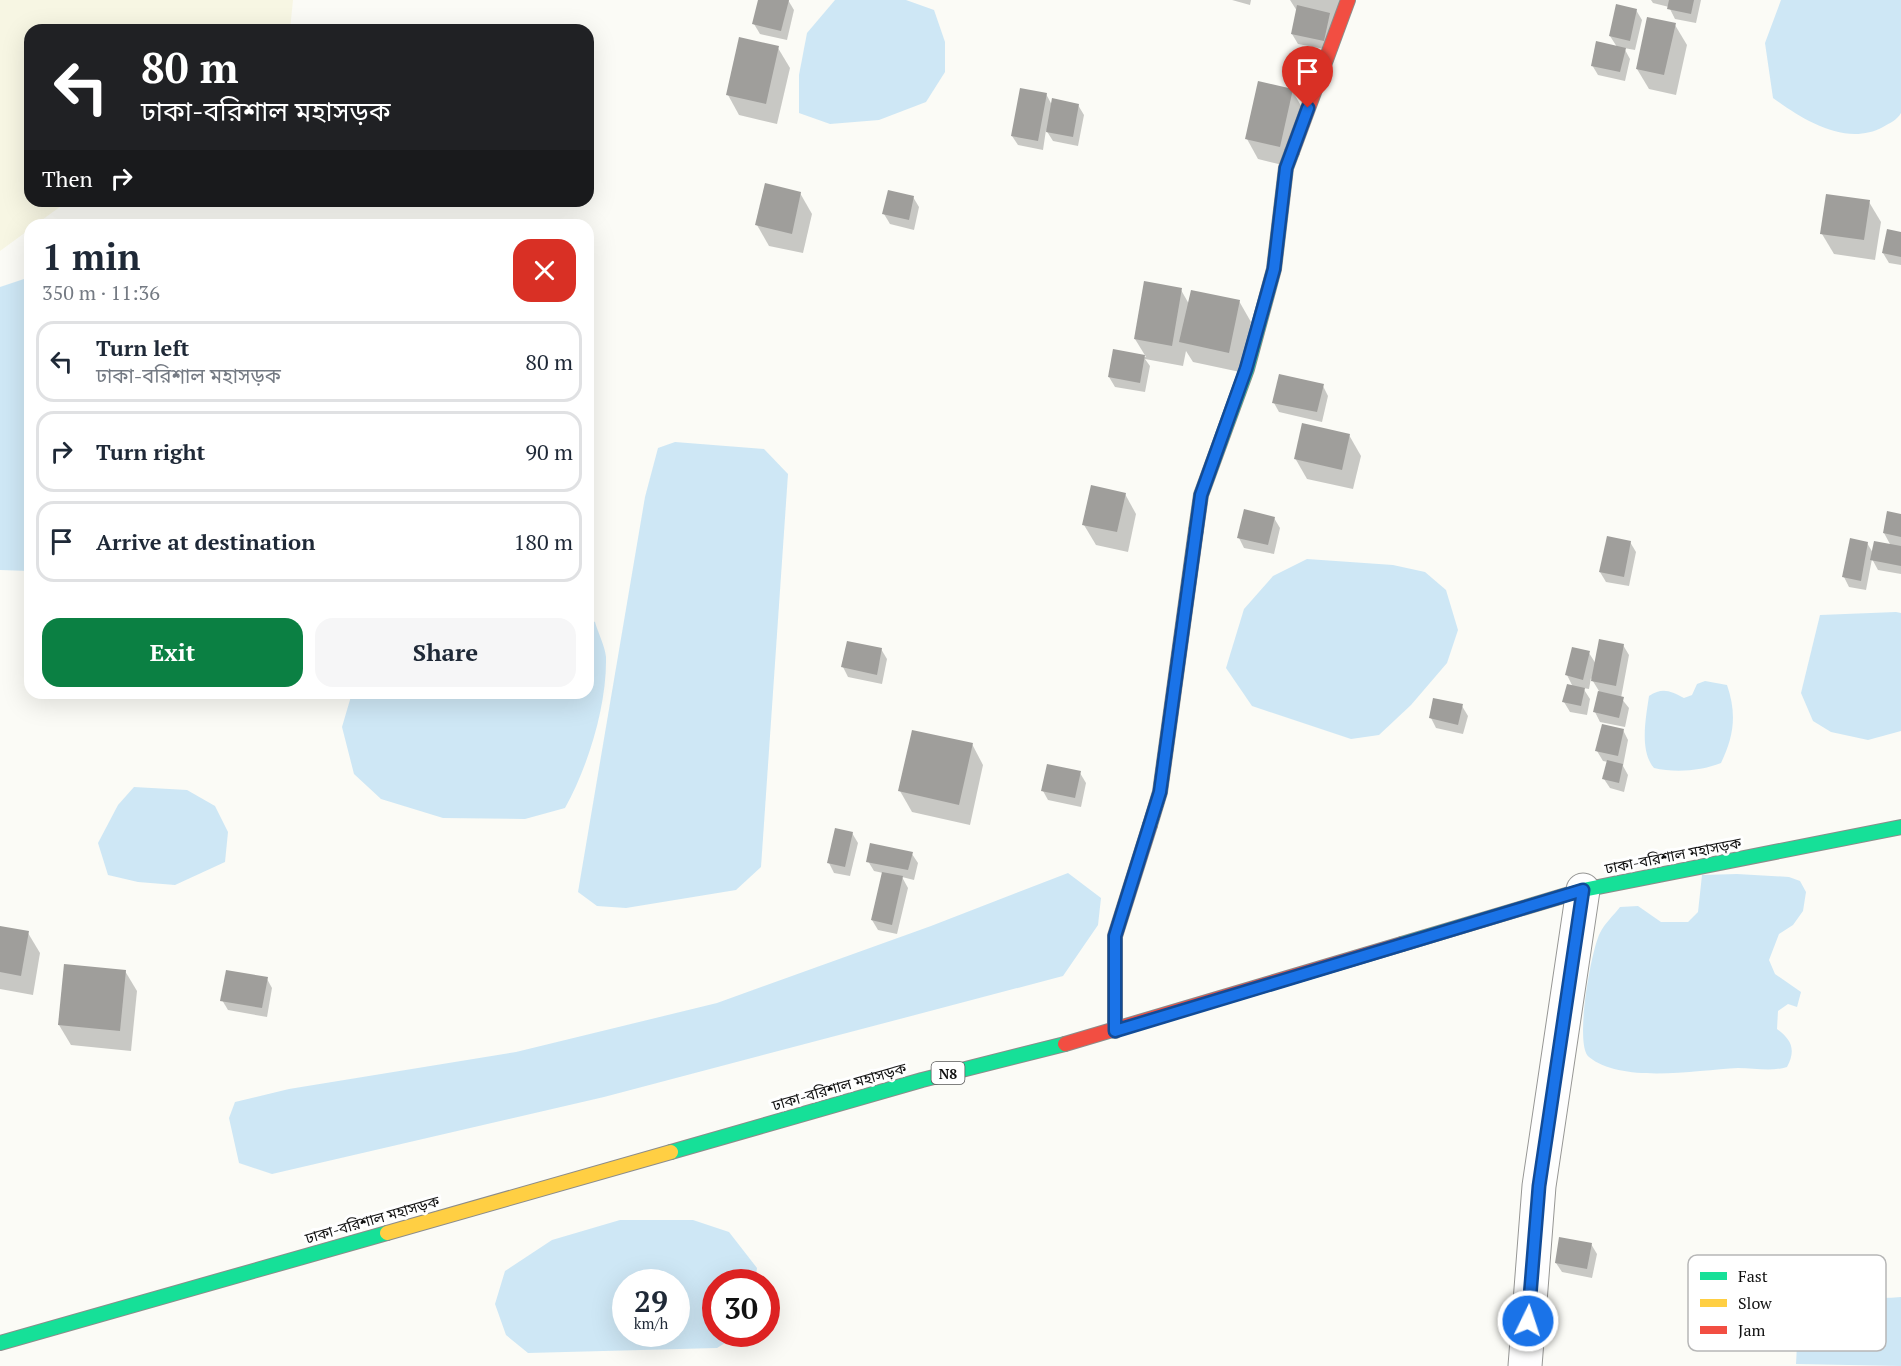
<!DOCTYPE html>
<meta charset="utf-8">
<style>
:root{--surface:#fff;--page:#f6f6f7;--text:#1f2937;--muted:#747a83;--line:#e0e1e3;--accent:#0b8043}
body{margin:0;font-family:"PT Serif","Noto Sans Bengali",serif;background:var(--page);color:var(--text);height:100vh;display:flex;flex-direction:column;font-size:22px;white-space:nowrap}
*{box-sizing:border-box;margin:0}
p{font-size:20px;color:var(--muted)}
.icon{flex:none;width:33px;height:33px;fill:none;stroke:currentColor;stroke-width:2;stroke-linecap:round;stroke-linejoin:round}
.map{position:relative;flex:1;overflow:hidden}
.panel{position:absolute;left:24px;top:219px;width:570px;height:480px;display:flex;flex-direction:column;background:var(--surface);border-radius:18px;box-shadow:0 6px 24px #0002}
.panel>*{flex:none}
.guide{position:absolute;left:24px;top:24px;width:570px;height:183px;border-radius:18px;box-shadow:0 6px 24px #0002;background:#202124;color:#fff;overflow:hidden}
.speed{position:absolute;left:612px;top:1269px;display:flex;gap:12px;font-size:30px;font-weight:700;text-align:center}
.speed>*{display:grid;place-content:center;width:78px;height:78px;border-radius:50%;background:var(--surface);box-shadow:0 6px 24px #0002;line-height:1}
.speed small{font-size:15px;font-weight:400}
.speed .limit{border:9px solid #d22;background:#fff;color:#111}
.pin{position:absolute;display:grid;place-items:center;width:51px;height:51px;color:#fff;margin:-62px -26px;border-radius:50% 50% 50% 0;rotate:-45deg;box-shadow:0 0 6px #0007}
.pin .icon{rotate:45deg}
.me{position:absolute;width:66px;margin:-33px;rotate:4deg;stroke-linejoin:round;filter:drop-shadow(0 0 4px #0008)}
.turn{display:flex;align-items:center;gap:21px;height:126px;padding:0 18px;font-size:27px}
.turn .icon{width:78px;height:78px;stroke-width:2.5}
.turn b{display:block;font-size:42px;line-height:51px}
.then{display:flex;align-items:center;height:57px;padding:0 18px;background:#0003;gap:12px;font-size:22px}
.round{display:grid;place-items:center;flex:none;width:63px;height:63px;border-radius:18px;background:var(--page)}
.headline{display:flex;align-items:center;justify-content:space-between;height:102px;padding:0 18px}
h1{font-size:36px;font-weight:600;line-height:45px}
.cta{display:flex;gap:12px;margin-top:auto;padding:12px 18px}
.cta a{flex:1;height:69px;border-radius:18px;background:var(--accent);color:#fff;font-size:24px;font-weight:600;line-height:69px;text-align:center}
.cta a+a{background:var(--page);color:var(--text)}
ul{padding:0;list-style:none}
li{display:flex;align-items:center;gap:18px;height:81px;margin:0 12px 9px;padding:0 6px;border:3px solid var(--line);border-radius:18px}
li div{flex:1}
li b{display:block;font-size:22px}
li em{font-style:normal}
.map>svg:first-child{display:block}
.farmland{fill:#f7f6e3}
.water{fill:#cee7f5;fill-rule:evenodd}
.shadow{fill:#0003}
.building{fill:#9f9e9b}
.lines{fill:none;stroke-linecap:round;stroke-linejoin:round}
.street-casing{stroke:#969694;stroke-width:35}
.fast-casing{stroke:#8c8c8a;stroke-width:16}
.slow-casing{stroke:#8c8c8a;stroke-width:16}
.jam-casing{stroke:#8c8c8a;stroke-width:16}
.street{stroke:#fefefe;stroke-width:33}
.fast{stroke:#16e098;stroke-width:14}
.slow{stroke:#ffcf43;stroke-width:14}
.jam{stroke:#f24e42;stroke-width:14}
.route-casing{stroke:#114b97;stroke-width:15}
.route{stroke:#1a73e8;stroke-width:10}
.labels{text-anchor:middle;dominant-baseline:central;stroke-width:6;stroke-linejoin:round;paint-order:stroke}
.shield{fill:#fff;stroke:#585858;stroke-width:1.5}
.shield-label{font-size:14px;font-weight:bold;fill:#101010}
.street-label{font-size:15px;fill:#101010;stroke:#fff}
.key{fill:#fff;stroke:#b7b7b7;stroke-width:1.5}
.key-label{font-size:16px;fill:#101010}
</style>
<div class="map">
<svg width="1901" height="1366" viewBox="0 0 1901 1366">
<rect width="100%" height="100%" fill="#fbfbf6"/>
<path class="farmland" d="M 0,0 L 293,0 L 290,30 L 30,30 L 30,201 L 68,201 L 35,225 L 30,225 L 30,229 L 0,251 Z"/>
<g class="water">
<path d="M 835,0 L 906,0 L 934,10 L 945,42 L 945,72 L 926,102 L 879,120 L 830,124 L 799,113 L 799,75 L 807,33 Z"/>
<path d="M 1781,0 L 1901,0 L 1901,113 C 1897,120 1890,123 1883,127 C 1846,147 1803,120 1773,98 L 1765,43 Z"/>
<path d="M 30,277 L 30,571 L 0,570 L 0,287 Z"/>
<path d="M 675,442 L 764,449 L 788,474 L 761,867 L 736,890 L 626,908 L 597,906 L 578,892 L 645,497 L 658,448 Z"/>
<path d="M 1307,559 L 1393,565 L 1425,572 L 1446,590 L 1458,630 L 1447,663 L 1411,705 L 1379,735 L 1351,739 L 1252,706 L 1226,668 L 1244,609 L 1273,576 Z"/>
<path d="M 1896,612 L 1901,613 L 1901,731 L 1868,740 L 1831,732 L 1813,721 L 1801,693 L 1820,615 Z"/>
<path d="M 588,619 L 595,622 C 598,633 605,646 606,657 C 607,705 588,767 565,808 L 525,819 L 443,818 L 381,799 L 354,774 L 342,727 L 352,693 L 588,693 Z"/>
<path d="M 1705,681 L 1727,685 C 1737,714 1734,736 1721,763 C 1701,771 1675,773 1654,768 C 1639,751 1646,717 1649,696 C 1663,687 1670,691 1684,698 L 1692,695 L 1697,684 Z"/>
<path d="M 134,787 L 187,790 L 215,806 L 228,832 L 225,862 L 175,885 L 138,882 L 108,875 L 98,843 L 118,805 Z"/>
<path d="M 1068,873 L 1101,898 L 1098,925 L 1063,976 L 604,1097 L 272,1174 L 239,1163 L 229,1118 L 235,1102 L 289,1089 L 516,1052 L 717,1003 L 931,926 Z"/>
<path d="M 1737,874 L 1789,877 L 1800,881 L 1806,892 L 1803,911 L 1793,925 L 1779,934 L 1769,960 L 1775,974 L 1801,992 L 1797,1007 L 1788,1004 L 1778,1011 L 1777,1029 C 1792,1040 1796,1050 1787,1067 C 1770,1072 1755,1068 1738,1068 C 1697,1070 1622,1084 1589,1057 C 1574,1046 1591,950 1600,933 C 1604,924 1614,915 1620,907 L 1638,906 L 1661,922 L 1688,922 L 1698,912 L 1702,875 Z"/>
<path d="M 620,1220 L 693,1220 L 729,1232 L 757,1268 L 755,1282 L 716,1282 L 716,1334 L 740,1334 L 717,1348 L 528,1353 L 506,1335 L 495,1304 L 505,1271 L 552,1240 ZM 676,1282 L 676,1334 L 626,1334 L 626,1282 Z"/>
<path d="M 1901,1297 L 1901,1366 L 1796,1364 C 1797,1354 1796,1341 1800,1331 C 1814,1293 1868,1300 1901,1297 Z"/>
</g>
<g class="shadow">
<path d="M 759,0 L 788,0 L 794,10 L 787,40 L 760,34 L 754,24 Z"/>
<path d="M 1232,0 L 1251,0 L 1250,5 Z"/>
<path d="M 1290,0 L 1346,0 L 1330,50 L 1298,44 L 1292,34 L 1297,11 Z"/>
<path d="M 1651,0 L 1701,0 L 1696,23 L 1675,19 L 1669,7 L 1653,3 Z"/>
<path d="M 1636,10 L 1642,20 L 1635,50 L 1624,48 L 1630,59 L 1625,81 L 1598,75 L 1592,65 L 1617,47 L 1610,36 Z"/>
<path d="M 1675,25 L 1687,45 L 1676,95 L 1649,89 L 1637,69 Z"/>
<path d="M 778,48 L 790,68 L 777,124 L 739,115 L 728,95 Z"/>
<path d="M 1292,90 L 1304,111 L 1291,167 L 1258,159 L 1247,139 Z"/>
<path d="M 1046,94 L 1052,105 L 1078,105 L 1084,115 L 1078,146 L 1053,141 L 1046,130 L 1043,150 L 1018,145 L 1012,136 Z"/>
<path d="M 800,193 L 812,214 L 803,253 L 769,246 L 757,225 Z"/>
<path d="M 913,197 L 919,207 L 914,230 L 890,224 L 884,214 Z"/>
<path d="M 1869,202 L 1881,222 L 1875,260 L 1834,254 L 1822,234 Z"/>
<path d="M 1901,233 L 1901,265 L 1889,263 L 1883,253 Z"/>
<path d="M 1181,290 L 1189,304 L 1239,301 L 1251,322 L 1240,372 L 1193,362 L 1186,351 L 1183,366 L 1145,359 L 1150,366 L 1145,392 L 1115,387 L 1109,377 L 1114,351 L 1146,357 L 1135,339 Z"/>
<path d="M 1323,386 L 1328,396 L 1322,422 L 1279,412 L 1274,403 Z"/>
<path d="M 1349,435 L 1361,456 L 1353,489 L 1307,479 L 1295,458 Z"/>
<path d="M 1125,494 L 1136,514 L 1128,552 L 1096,545 L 1084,525 Z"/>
<path d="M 1901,516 L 1901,574 L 1878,570 L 1872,559 L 1866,590 L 1849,587 L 1844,577 L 1867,543 L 1873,553 L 1891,546 L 1884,533 Z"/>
<path d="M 1274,518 L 1280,528 L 1274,554 L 1244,548 L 1239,538 Z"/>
<path d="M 1630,542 L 1636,552 L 1629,586 L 1606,582 L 1600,572 Z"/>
<path d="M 1623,645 L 1629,655 L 1621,698 L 1629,708 L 1625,727 L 1600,722 L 1595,712 L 1599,691 L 1591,678 L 1589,689 L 1583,688 L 1590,699 L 1587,715 L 1570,712 L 1564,702 L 1573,687 L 1567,675 L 1589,653 L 1596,664 Z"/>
<path d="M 881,649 L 887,659 L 882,684 L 848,677 L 843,667 Z"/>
<path d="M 1462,706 L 1468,716 L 1463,734 L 1436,728 L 1431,718 Z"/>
<path d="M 1623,730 L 1628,740 L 1623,766 L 1628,775 L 1624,792 L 1610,788 L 1604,779 L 1608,762 L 1603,761 L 1597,751 Z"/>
<path d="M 972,744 L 983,765 L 970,825 L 912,812 L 900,791 Z"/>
<path d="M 1080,773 L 1086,783 L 1081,807 L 1048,800 L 1043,791 Z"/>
<path d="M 852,833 L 858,843 L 850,876 L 834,873 L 829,863 Z"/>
<path d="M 912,854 L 918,863 L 914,880 L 902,877 L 908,888 L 897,934 L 878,930 L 872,920 L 883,873 L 874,871 L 868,861 Z"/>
<path d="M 0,928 L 28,933 L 40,953 L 33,995 L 0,989 Z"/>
<path d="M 125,971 L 137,991 L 131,1051 L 71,1045 L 59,1025 Z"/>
<path d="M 267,979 L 272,988 L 267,1017 L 228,1010 L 222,1000 Z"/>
<path d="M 1591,1244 L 1597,1254 L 1592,1278 L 1562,1272 L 1556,1263 Z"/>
</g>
<g class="building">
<path d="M 758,0 L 789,0 L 781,31 L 752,24 Z"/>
<path d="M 1669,0 L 1694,0 L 1691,14 L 1667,9 Z"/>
<path d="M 1616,4 L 1637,9 L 1630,41 L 1609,36 Z"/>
<path d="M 1297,5 L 1330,13 L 1324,41 L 1291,34 Z"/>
<path d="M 1647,17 L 1676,23 L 1664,75 L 1636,69 Z"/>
<path d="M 739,37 L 779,46 L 766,104 L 726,95 Z"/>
<path d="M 1596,41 L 1626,48 L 1620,72 L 1591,66 Z"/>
<path d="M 1258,81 L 1293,89 L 1280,147 L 1245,139 Z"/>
<path d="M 1020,88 L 1047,93 L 1038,141 L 1011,136 Z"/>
<path d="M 1052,98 L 1079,104 L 1073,137 L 1046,132 Z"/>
<path d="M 765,183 L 801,192 L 792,234 L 755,225 Z"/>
<path d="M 888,190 L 914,196 L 909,220 L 882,214 Z"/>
<path d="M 1826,194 L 1870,200 L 1864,240 L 1820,234 Z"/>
<path d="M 1887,229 L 1901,232 L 1901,257 L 1882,253 Z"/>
<path d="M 1144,281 L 1182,288 L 1172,346 L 1134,339 Z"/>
<path d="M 1191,290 L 1240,300 L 1229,353 L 1179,342 Z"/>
<path d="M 1113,349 L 1145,355 L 1140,383 L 1108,377 Z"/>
<path d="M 1279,374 L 1324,384 L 1317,412 L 1272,403 Z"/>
<path d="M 1302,423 L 1350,434 L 1342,470 L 1294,459 Z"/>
<path d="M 1091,485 L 1126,493 L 1117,532 L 1082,525 Z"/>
<path d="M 1244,509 L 1275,517 L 1268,545 L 1237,538 Z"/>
<path d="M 1887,511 L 1901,514 L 1901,537 L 1883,533 Z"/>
<path d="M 1607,536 L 1631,541 L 1624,577 L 1599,572 Z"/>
<path d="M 1850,538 L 1868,542 L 1861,581 L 1842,577 Z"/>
<path d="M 1874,541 L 1901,546 L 1901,566 L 1870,560 Z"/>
<path d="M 1599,639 L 1624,644 L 1616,686 L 1591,681 Z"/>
<path d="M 847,641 L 882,648 L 877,675 L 841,667 Z"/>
<path d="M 1572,647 L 1590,651 L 1583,680 L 1565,675 Z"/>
<path d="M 1567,684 L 1585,688 L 1581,706 L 1562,702 Z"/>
<path d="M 1598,691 L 1624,697 L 1619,718 L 1593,712 Z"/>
<path d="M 1433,698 L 1463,704 L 1458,725 L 1429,718 Z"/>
<path d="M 1602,724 L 1624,729 L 1618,756 L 1595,751 Z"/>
<path d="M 912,730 L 973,743 L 959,805 L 898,791 Z"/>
<path d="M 1607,760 L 1623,764 L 1619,783 L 1602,779 Z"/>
<path d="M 1047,764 L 1081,771 L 1075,798 L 1041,791 Z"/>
<path d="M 835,828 L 853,832 L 845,867 L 827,863 Z"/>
<path d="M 870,843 L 913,852 L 908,870 L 866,862 Z"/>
<path d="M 882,872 L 903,876 L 892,925 L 871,920 Z"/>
<path d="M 0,926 L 29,931 L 21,976 L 0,972 Z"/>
<path d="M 64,964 L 126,970 L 120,1031 L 58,1025 Z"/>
<path d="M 226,970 L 268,977 L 262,1008 L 220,1001 Z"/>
<path d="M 1559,1237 L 1592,1243 L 1587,1269 L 1555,1263 Z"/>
</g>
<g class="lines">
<g class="street-casing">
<path id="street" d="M 1525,1366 L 1539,1186 L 1583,890"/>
</g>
<g class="fast-casing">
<g id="fast">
<path d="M 1196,530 L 1201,495 L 1247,369 L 1274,269 L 1286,168 L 1292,152"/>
<path d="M 1402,944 L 1583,890 L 1901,827"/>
<path d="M 671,1152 L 922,1080 L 1065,1044"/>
<path d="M 0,1343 L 387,1233"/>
</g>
</g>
<g class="slow-casing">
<g id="slow">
<path d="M 1150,825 L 1160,792 L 1196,530"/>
<path d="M 387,1233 L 671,1152"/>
</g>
</g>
<g class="jam-casing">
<g id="jam">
<path d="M 1292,152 L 1348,0"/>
<path d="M 1115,1031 L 1115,936 L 1150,825"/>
<path d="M 1065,1044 L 1402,944"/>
</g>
</g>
<use href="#street" class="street"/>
<use href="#fast" class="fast"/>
<use href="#slow" class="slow"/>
<use href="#jam" class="jam"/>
</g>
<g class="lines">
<g class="route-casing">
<path id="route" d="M 1308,108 L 1286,168 L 1274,269 L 1246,369 L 1201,495 L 1160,792 L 1115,936 L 1115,1031 L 1583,890 L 1539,1186 L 1528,1321"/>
</g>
<use href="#route" class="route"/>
</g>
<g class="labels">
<rect class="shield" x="931.5" y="1062" width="33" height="22" rx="4.5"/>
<g class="shield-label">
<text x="948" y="1073">N8</text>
</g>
<g class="street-label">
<text transform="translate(1673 855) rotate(-11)">ঢাকা-বরিশাল মহাসড়ক</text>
<text transform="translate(839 1086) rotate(-16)">ঢাকা-বরিশাল মহাসড়ক</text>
<text transform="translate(372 1219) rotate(-16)">ঢাকা-বরিশাল মহাসড়ক</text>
</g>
</g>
<rect x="1688" y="1255" width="198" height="96" rx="9" class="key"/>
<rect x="1700" y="1272" width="27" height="8" fill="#16e098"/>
<rect x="1700" y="1299" width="27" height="8" fill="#ffcf43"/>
<rect x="1700" y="1326" width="27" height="8" fill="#f24e42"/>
<g class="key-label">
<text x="1738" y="1282">Fast</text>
<text x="1738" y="1309">Slow</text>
<text x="1738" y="1336">Jam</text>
</g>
</svg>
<div class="speed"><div>29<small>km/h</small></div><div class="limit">30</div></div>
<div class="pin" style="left:1308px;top:108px;background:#d93025"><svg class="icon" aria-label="arrive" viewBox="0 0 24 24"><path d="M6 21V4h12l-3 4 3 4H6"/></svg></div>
<svg class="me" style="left:1528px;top:1321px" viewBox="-20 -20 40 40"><circle r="17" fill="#1a73e8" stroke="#fff" stroke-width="3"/><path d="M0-11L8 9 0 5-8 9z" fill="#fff"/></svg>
<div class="guide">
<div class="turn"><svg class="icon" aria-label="left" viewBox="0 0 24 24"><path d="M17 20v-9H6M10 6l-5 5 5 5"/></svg><div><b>80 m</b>ঢাকা-বরিশাল মহাসড়ক</div></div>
<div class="then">Then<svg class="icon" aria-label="right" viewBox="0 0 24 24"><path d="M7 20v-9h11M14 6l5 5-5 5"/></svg></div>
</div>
<section class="panel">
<div class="headline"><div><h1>1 min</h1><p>350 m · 11:36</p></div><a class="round" style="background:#d93025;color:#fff"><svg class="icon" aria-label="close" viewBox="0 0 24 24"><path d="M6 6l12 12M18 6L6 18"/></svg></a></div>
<ul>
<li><svg class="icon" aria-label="left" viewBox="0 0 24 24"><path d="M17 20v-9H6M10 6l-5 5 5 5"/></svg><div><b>Turn left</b><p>ঢাকা-বরিশাল মহাসড়ক</p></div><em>80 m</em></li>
<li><svg class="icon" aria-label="right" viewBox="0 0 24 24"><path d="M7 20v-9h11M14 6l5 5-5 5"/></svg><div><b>Turn right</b></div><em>90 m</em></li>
<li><svg class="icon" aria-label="arrive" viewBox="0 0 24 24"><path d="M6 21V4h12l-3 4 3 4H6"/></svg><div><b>Arrive at destination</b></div><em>180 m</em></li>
</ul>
<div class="cta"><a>Exit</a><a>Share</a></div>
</section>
</div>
